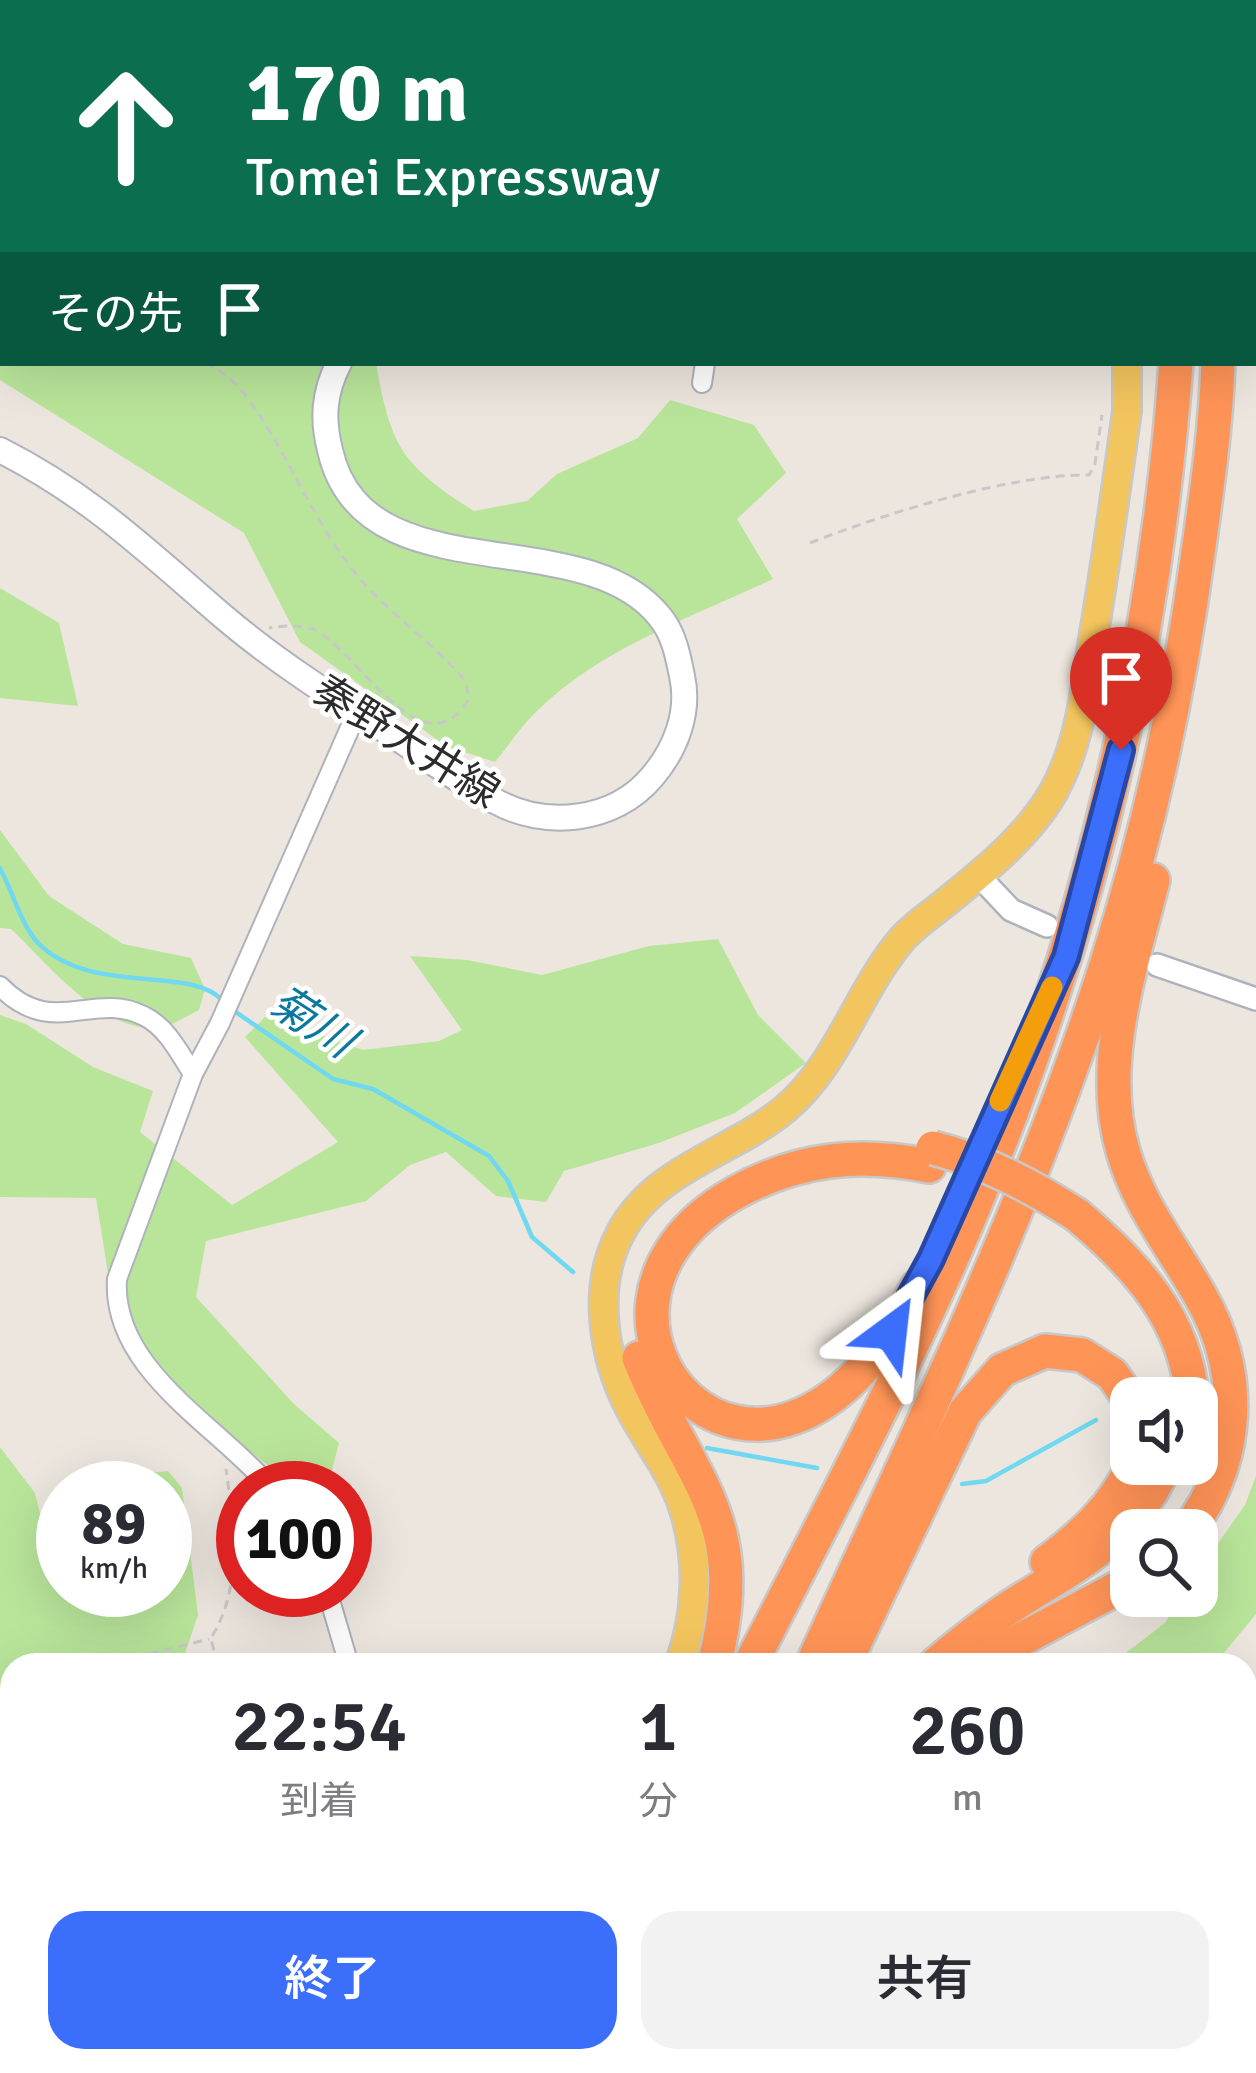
<!DOCTYPE html>
<html lang="ja">
<meta charset="utf-8">
<style>
:root{--surface:#fff;--page:#f2f2f3;--text:#2b2b33;--muted:#7c7c81;--accent:#3c6efc}
body{margin:0;font-family:Signika,"Noto Sans JP",sans-serif;background:var(--page);color:var(--text);height:100vh;display:flex;flex-direction:column;font-size:45px;white-space:nowrap}
*{box-sizing:border-box;margin:0}
p{font-size:39px;color:var(--muted)}
.icon{flex:none;width:66px;height:66px;fill:none;stroke:currentColor;stroke-width:2;stroke-linecap:round;stroke-linejoin:round}
.map{position:relative;flex:1;overflow:hidden}
.drawer{position:absolute;left:0px;top:1653px;width:1257px;height:420px;display:flex;flex-direction:column;background:var(--surface);border-radius:36px 36px 0 0;box-shadow:0 12px 48px #0002}
.drawer>*{flex:none}
.banner{position:absolute;left:0px;top:0px;width:1257px;height:366px;box-shadow:0 12px 48px #0002;background:#0b6e4f;color:#fff;overflow:hidden}
.fabs{position:absolute;left:1110px;top:1377px;display:grid;gap:24px}
.fabs a{display:grid;place-items:center;width:108px;height:108px;border-radius:24px;background:var(--surface);box-shadow:0 12px 48px #0002;font-size:60px}
.speed{position:absolute;left:36px;top:1461px;display:flex;gap:24px;font-size:60px;font-weight:700;text-align:center}
.speed>*{display:grid;place-content:center;width:156px;height:156px;border-radius:50%;background:var(--surface);box-shadow:0 12px 48px #0002;line-height:1}
.speed small{font-size:30px;font-weight:400}
.speed .limit{border:18px solid #d22;background:#fff;color:#111}
.pin{position:absolute;display:grid;place-items:center;width:102px;height:102px;color:#fff;margin:-123px -51px;border-radius:50% 50% 50% 0;rotate:-45deg;box-shadow:0 0 12px #0007}
.pin .icon{rotate:45deg}
.me{position:absolute;width:132px;margin:-66px;rotate:30deg;stroke-linejoin:round;filter:drop-shadow(0 0 9px #0008)}
.turn{display:flex;align-items:center;gap:42px;height:252px;padding:0 48px;font-size:54px}
.turn .icon{width:156px;height:156px;stroke-width:2.5}
.turn b{display:block;font-size:84px;line-height:102px}
.then{display:flex;align-items:center;height:114px;padding:0 48px;background:#0003;gap:24px;font-size:45px}
.eta{display:flex;justify-content:space-evenly;align-items:center;height:204px;text-align:center}
.eta b{font-size:72px;font-weight:600;line-height:84px}
.cta{display:flex;gap:24px;margin-top:auto;padding:24px 48px}
.cta a{flex:1;height:138px;border-radius:36px;background:var(--accent);color:#fff;font-size:48px;font-weight:600;line-height:138px;text-align:center}
.cta a+a{background:var(--page);color:var(--text)}
.map>svg:first-child{display:block}
.green{fill:#b9e59a}
.lines{fill:none;stroke-linecap:round;stroke-linejoin:round}
.stream{stroke:#70d8f0;stroke-width:4.5}
.service-casing{stroke:#aeb2bc;stroke-width:14}
.minor-casing{stroke:#aeb2bc;stroke-width:22}
.tertiary-casing{stroke:#aeb2bc;stroke-width:26}
.secondary-casing{stroke:#aeb2bc;stroke-width:28}
.primary-casing{stroke:#c8c8c8;stroke-width:32}
.motorway-casing{stroke:#c8c8c8;stroke-width:38}
.path{stroke:#c8c8c8;stroke-width:3;stroke-dasharray:9 6;stroke-linecap:butt}
.service{stroke:#fff;stroke-width:9}
.minor{stroke:#fff;stroke-width:18}
.tertiary{stroke:#fff;stroke-width:21}
.secondary{stroke:#fff;stroke-width:24}
.primary{stroke:#f3c55e;stroke-width:27}
.motorway{stroke:#ff9457;stroke-width:33}
.motorway-bridge-casing{stroke:#c8c8c8;stroke-width:38;stroke-linecap:butt}
.motorway-bridge{stroke:#ff9457;stroke-width:33}
.route-casing{stroke:#2748a4;stroke-width:30}
.route{stroke:#3c6efc;stroke-width:21}
.slow{stroke:#f59e0b;stroke-width:21}
.labels{text-anchor:middle;dominant-baseline:central;stroke-width:9;stroke-linejoin:round;paint-order:stroke}
.street-label{font-size:42px;fill:#2c2c2c;stroke:#fff}
.water-label{font-size:45px;font-style:italic;fill:#0c78a0;stroke:#fff}
</style>
<div class="map">
<svg width="1256" height="2073" viewBox="0 0 1256 2073">
<rect width="100%" height="100%" fill="#ede6de"/>
<g class="green">
<path d="M 0,0 L 448,3 L 3,3 L 3,363 L 376,363 C 391,448 402,465 474,511 L 527,501 L 557,474 L 638,438 L 670,400 L 754,425 L 786,473 L 737,519 L 773,579 C 694,616 599,649 537,711 C 521,726 509,745 495,762 L 446,746 L 300,642 L 244,533 L 0,380 Z"/>
<path d="M 579,0 L 1039,0 L 1007,3 Z"/>
<path d="M 0,588 L 59,623 L 78,706 L 0,698 Z"/>
<path d="M 0,830 L 49,896 L 123,944 L 191,958 L 205,989 L 199,1010 C 183,1018 165,1031 146,1028 C 92,1021 48,964 11,929 L 0,928 Z"/>
<path d="M 718,939 L 758,1015 L 806,1063 L 735,1113 L 659,1143 L 564,1171 L 546,1202 L 496,1196 L 446,1152 L 410,1165 L 366,1201 L 206,1241 L 196,1297 L 294,1404 L 339,1443 L 332,1470 L 285,1479 L 150,1371 L 111,1292 L 96,1198 L 0,1197 L 0,1015 L 26,1024 L 93,1067 L 153,1091 L 140,1132 L 232,1205 L 338,1142 L 245,1037 L 266,1016 L 363,1050 L 439,1041 L 462,1030 L 410,956 L 467,960 L 542,975 L 649,946 Z"/>
<path d="M 0,1447 L 35,1493 L 58,1586 L 63,1590 L 102,1595 L 104,1590 L 165,1590 L 165,1488 L 122,1488 L 125,1475 L 168,1471 L 182,1488 L 198,1615 L 181,1665 L 12,1665 L 12,2061 L 255,2061 L 247,2073 L 0,2073 Z"/>
<path d="M 1256,1476 L 1256,1614 L 1214,1665 L 1110,1665 L 1165,1623 L 1182,1596 L 1197,1596 L 1197,1573 L 1245,1505 Z"/>
<path d="M 1245,1756 L 1256,1772 L 1256,2073 L 868,2073 L 863,2061 L 1245,2061 Z"/>
</g>
<g class="lines">
<g class="stream">
<path d="M 0,868 C 12,890 21,925 38,943 C 90,996 190,965 222,1000"/>
<path d="M 230,1008 L 333,1079 L 373,1089 L 489,1156 L 508,1181 L 532,1237 L 573,1272"/>
<path d="M 707,1448 L 817,1468"/>
<path d="M 962,1484 L 986,1481 L 1096,1420"/>
</g>
<g class="service-casing">
<path id="service" d="M 1249,1702 L 1256,1693"/>
</g>
<g class="minor-casing">
<g id="minor">
<path d="M 702,383 L 705,363"/>
<path d="M 0,986 C 52,1040 93,990 144,1016 C 167,1027 180,1054 193,1074"/>
<path d="M 271,1488 C 219,1426 111,1370 117,1279 L 193,1074 L 220,1023 L 357,712"/>
<path d="M 327,1590 L 349,1665"/>
</g>
</g>
<g class="tertiary-casing">
<g id="tertiary">
<path d="M 1254,122 L 1256,123"/>
<path d="M 978,875 L 1011,910 L 1047,926"/>
<path d="M 1157,965 L 1256,999"/>
</g>
</g>
<g class="secondary-casing">
<path id="secondary" d="M 0,450 C 91,496 148,552 225,618 C 278,663 337,700 396,737 C 429,759 460,783 495,801 C 546,829 614,822 652,777 C 676,749 690,712 682,676 C 678,656 674,634 660,617 C 583,519 363,598 330,450 C 322,419 324,392 339,363"/>
</g>
<g class="primary-casing">
<g id="primary">
<path d="M 1113,0 L 1113,3"/>
<path d="M 679,1665 C 698,1614 700,1556 682,1504 C 670,1469 647,1442 630,1409 C 603,1357 592,1287 620,1234 C 654,1168 732,1153 785,1109 C 839,1064 858,990 903,938 C 915,925 931,914 945,903 C 982,873 1022,841 1048,801 C 1081,749 1085,687 1095,627 C 1107,555 1117,483 1127,411 L 1127,363"/>
<path d="M 332,2073 L 338,2061"/>
</g>
</g>
<g class="motorway-casing">
<g id="motorway">
<path d="M 1170,0 L 1171,3"/>
<path d="M 1214,0 L 1214,3"/>
<path d="M 1153,880 C 1132,965 1097,1063 1123,1151 C 1138,1205 1174,1249 1201,1297 C 1244,1373 1241,1460 1188,1530"/>
<path d="M 1077,1215 C 1135,1264 1186,1319 1192,1398"/>
<path d="M 917,1287 C 764,1591 524,1312 735,1193 C 798,1158 859,1152 929,1166"/>
<path d="M 639,1358 C 689,1482 753,1517 714,1665"/>
<path d="M 1047,1562 C 1084,1534 1114,1507 1134,1464"/>
<path d="M 750,1665 C 826,1517 905,1370 970,1216 C 1085,945 1155,657 1176,363"/>
<path d="M 812,1665 C 916,1437 1028,1209 1105,969 C 1148,834 1179,694 1198,553 C 1207,490 1216,426 1218,363"/>
<path d="M 844,1665 L 965,1412 L 1002,1370 L 1045,1351 L 1082,1355 L 1112,1374 L 1131,1401"/>
<path d="M 935,1665 C 961,1643 989,1620 1018,1602 C 1078,1564 1137,1535 1165,1464"/>
<path d="M 973,1665 L 1131,1581"/>
<path d="M 569,2073 L 574,2061"/>
<path d="M 613,2073 L 617,2061"/>
<path d="M 656,2073 L 662,2061"/>
<path d="M 743,2073 L 745,2061"/>
</g>
</g>
<g class="path">
<path d="M 205,363 C 228,372 245,393 258,413 C 294,467 318,530 361,580 C 392,615 431,642 462,677 C 469,689 472,699 461,710 C 416,762 354,648 315,630 C 300,624 284,626 269,628"/>
<path d="M 810,543 C 883,514 1011,474 1089,475 L 1095,464 L 1102,415"/>
<path d="M 106,1665 L 209,1639"/>
<path d="M 217,1665 L 211,1638 C 243,1587 234,1527 226,1469"/>
<path d="M 268,2061 L 271,2073"/>
<path d="M 879,2073 L 880,2061"/>
</g>
<use href="#service" class="service"/>
<use href="#minor" class="minor"/>
<use href="#tertiary" class="tertiary"/>
<use href="#secondary" class="secondary"/>
<use href="#primary" class="primary"/>
<use href="#motorway" class="motorway"/>
<g class="motorway-bridge-casing">
<path id="motorway-bridge" d="M 933,1148 C 985,1161 1032,1186 1077,1215"/>
</g>
<use href="#motorway-bridge" class="motorway-bridge"/>
</g>
<g class="lines">
<g class="route-casing">
<path id="route" d="M 891,1332 L 931,1259 L 1066,957 L 1121,750"/>
</g>
<use href="#route" class="route"/>
<path class="slow" d="M 1000,1101 L 1052,987"/>
</g>
<g class="labels">
<g class="street-label">
<text transform="translate(406 742) rotate(32)">秦野大井線</text>
</g>
<g class="water-label">
<text transform="translate(312 1022) rotate(33)">菊川</text>
</g>
</g>
</svg>
<div class="fabs">
<a><svg class="icon" aria-label="sound" viewBox="0 0 24 24"><path d="M4 9h4l5-4v14l-5-4H4zM17 9q2 3 0 6"/></svg></a>
<a><svg class="icon" aria-label="search" viewBox="0 0 24 24"><circle cx="10" cy="10" r="6"/><path d="M15 15l6 6"/></svg></a>
</div>
<div class="speed"><div>89<small>km/h</small></div><div class="limit">100</div></div>
<div class="pin" style="left:1121px;top:750px;background:#d93025"><svg class="icon" aria-label="arrive" viewBox="0 0 24 24"><path d="M6 21V4h12l-3 4 3 4H6"/></svg></div>
<svg class="me" style="left:891px;top:1332px" viewBox="-20 -20 40 40"><path d="M0-17L14 15 0 8-14 15z" fill="#3c6efc" stroke="#fff" stroke-width="4"/></svg>
<div class="banner">
<div class="turn"><svg class="icon" aria-label="ahead" viewBox="0 0 24 24"><path d="M12 20V5M6 11l6-6 6 6"/></svg><div><b>170 m</b>Tomei Expressway</div></div>
<div class="then">その先<svg class="icon" aria-label="arrive" viewBox="0 0 24 24"><path d="M6 21V4h12l-3 4 3 4H6"/></svg></div>
</div>
<section class="drawer">
<div class="eta">
<div><b>22:54</b><p>到着</p></div>
<div><b>1</b><p>分</p></div>
<div><b>260</b><p>m</p></div>
</div>
<div class="cta"><a>終了</a><a>共有</a></div>
</section>
</div>
